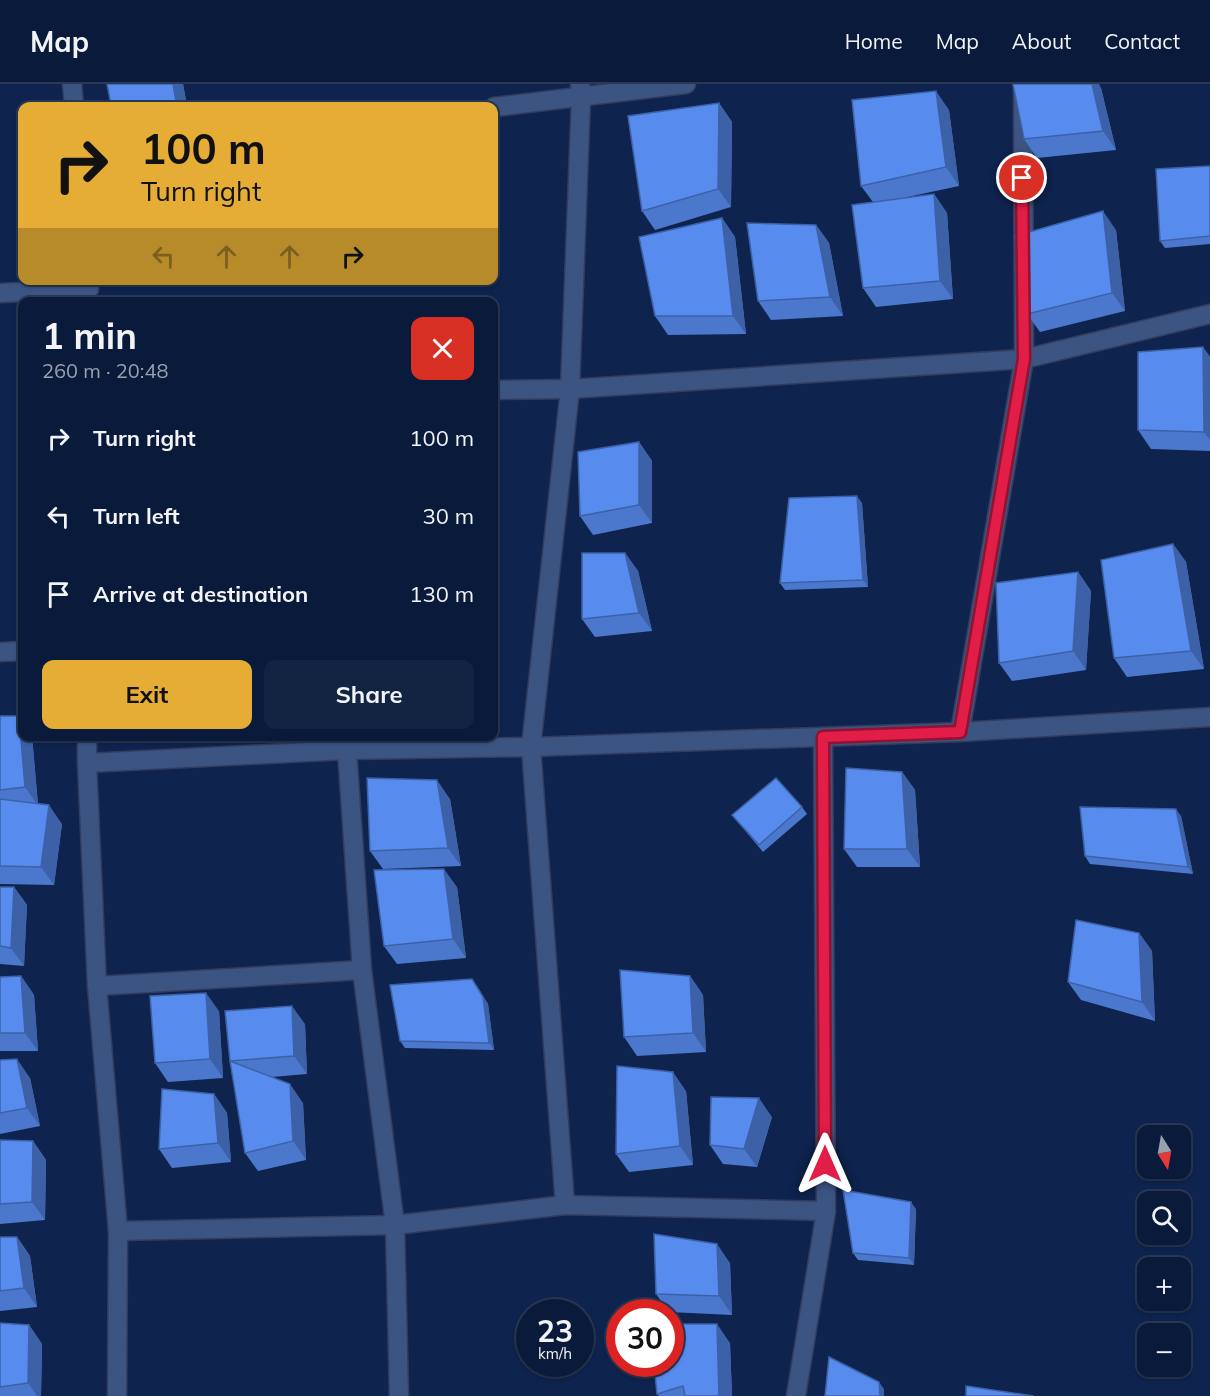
<!DOCTYPE html>
<meta charset="utf-8">
<style>
:root{--surface:#0a1a3a;--page:#132342;--text:#f1f3f6;--muted:#99a1af;--line:#2a3854;--accent:#e5ad35}
body{margin:0;font-family:Mulish,sans-serif;background:var(--page);color:var(--text);height:100vh;display:flex;flex-direction:column;font-size:22px;white-space:nowrap}
*{box-sizing:border-box;margin:0}
p{font-size:20px;color:var(--muted)}
.icon{flex:none;width:33px;height:33px;fill:none;stroke:currentColor;stroke-width:2;stroke-linecap:round;stroke-linejoin:round}
.map{position:relative;flex:1;overflow:hidden}
.drawer{position:absolute;left:18px;top:213px;width:480px;height:444px;display:flex;flex-direction:column;background:var(--surface);border-radius:12px;box-shadow:0 2px 4px #0004,0 0 0 2px var(--line)}
.drawer>*{flex:none}
.guide{position:absolute;left:18px;top:18px;width:480px;height:183px;border-radius:12px;box-shadow:0 2px 4px #0004,0 0 0 2px var(--line);background:#e5ad35;color:#111;overflow:hidden}
.needle{width:39px;rotate:169deg}
.buttons{position:absolute;left:1137px;top:1041px;display:grid;gap:12px}
.buttons a{display:grid;place-items:center;width:54px;height:54px;border-radius:12px;background:var(--surface);box-shadow:0 2px 4px #0004,0 0 0 2px var(--line);font-size:30px}
.speed{position:absolute;left:516px;top:1215px;display:flex;gap:12px;font-size:30px;font-weight:700;text-align:center}
.speed>*{display:grid;place-content:center;width:78px;height:78px;border-radius:50%;background:var(--surface);box-shadow:0 2px 4px #0004,0 0 0 2px var(--line);line-height:1}
.speed small{font-size:15px;font-weight:400}
.speed .limit{border:9px solid #d22;background:#fff;color:#111}
.pin{position:absolute;display:grid;place-items:center;width:51px;height:51px;color:#fff;margin:-26px;border:3px solid #fff;border-radius:50%;box-shadow:0 2px 6px #0007}
.me{position:absolute;width:66px;margin:-33px;rotate:0deg;stroke-linejoin:round;filter:drop-shadow(0 0 4px #0008)}
.turn{display:flex;align-items:center;gap:21px;height:126px;padding:0 24px;font-size:27px}
.turn .icon{width:78px;height:78px;stroke-width:2.5}
.turn b{display:block;font-size:42px;line-height:51px}
.lanes{display:flex;align-items:center;height:57px;padding:0 24px;background:#0003;justify-content:center;gap:30px;direction:ltr}
.lanes .off{opacity:.35}
.round{display:grid;place-items:center;flex:none;width:63px;height:63px;border-radius:12px;background:var(--page)}
.headline{display:flex;align-items:center;justify-content:space-between;height:102px;padding:0 24px}
h1{font-size:36px;font-weight:700;line-height:45px}
.cta{display:flex;gap:12px;margin-top:auto;padding:12px 24px}
.cta a{flex:1;height:69px;border-radius:12px;background:var(--accent);color:#111;font-size:24px;font-weight:700;line-height:69px;text-align:center}
.cta a+a{background:var(--page);color:var(--text)}
ul{padding:0;list-style:none}
li{display:flex;align-items:center;gap:18px;height:78px;padding:0 24px}
li div{flex:1}
li b{display:block;font-size:22px}
li em{font-style:normal}
header{display:flex;align-items:center;gap:36px;box-sizing:border-box;height:84px;padding:0 30px;background:var(--surface);border-bottom:2px solid var(--line)}
header strong{font-size:28px}
nav{display:flex;gap:33px;margin-inline-start:auto;font-size:21px}
.map>svg:first-child{display:block}
.lines{fill:none;stroke-linecap:round;stroke-linejoin:round}
.street-casing{stroke:#333c5e;stroke-width:21}
.street{stroke:#3b5482;stroke-width:18}
.wall{fill:#4b78cd}
.shaded-wall{fill:#3d61a7}
.building{fill:#578bee;stroke:#3d61a7;stroke-width:1.5}
.route-casing{stroke:#92132f;stroke-width:15}
.route{stroke:#e11d48;stroke-width:10}
</style>
<header>
<strong>Map</strong>
<nav><a>Home</a><a>Map</a><a>About</a><a>Contact</a></nav>
</header>
<div class="map">
<svg width="1210" height="1312" viewBox="0 0 1210 1312">
<rect width="100%" height="100%" fill="#0e234d"/>
<g class="lines">
<g class="street-casing">
<g id="street">
<path d="M 72,0 L 74,22"/>
<path d="M 494,23 L 686,0"/>
<path d="M 0,209 L 89,205"/>
<path d="M 494,306 L 570,305 L 1024,275 L 1210,230"/>
<path d="M 0,568 L 22,567"/>
<path d="M 960,648 L 1024,275 L 1023,0"/>
<path d="M 87,652 L 87,679 L 97,902 L 118,1147 L 117,1312"/>
<path d="M 347,666 L 362,886 L 395,1141 L 399,1312"/>
<path d="M 87,679 L 347,666 L 531,663 L 960,648 L 1210,633"/>
<path d="M 97,902 L 362,886"/>
<path d="M 565,1121 L 531,663 L 570,305 L 581,14 L 580,0"/>
<path d="M 118,1147 L 395,1141 L 565,1121 L 826,1127"/>
<path d="M 796,1312 L 826,1127 L 823,653"/>
</g>
</g>
<use href="#street" class="street"/>
</g>
<g class="wall">
<path d="M 107,0 L 183,0 L 187,22 L 112,22 L 111,21 Z"/>
<path d="M 1101,4 L 1116,66 L 1037,74 L 1024,55 Z"/>
<path d="M 719,19 L 732,38 L 731,123 L 655,146 L 642,127 Z"/>
<path d="M 949,26 L 959,102 L 903,114 L 934,110 L 947,129 L 953,215 L 876,223 L 863,204 L 873,118 L 861,102 Z"/>
<path d="M 1210,82 L 1210,160 L 1165,164 L 1160,157 Z"/>
<path d="M 722,134 L 735,153 L 746,250 L 668,251 L 655,232 Z"/>
<path d="M 816,141 L 829,159 L 843,232 L 771,236 L 758,217 Z"/>
<path d="M 1116,146 L 1125,227 L 1040,248 L 1027,230 Z"/>
<path d="M 1203,263 L 1210,273 L 1210,367 L 1151,365 L 1138,346 Z"/>
<path d="M 639,358 L 652,377 L 652,439 L 593,451 L 580,432 Z"/>
<path d="M 862,419 L 868,503 L 785,506 L 780,499 Z"/>
<path d="M 1173,460 L 1186,478 L 1204,585 L 1127,593 L 1114,574 Z"/>
<path d="M 625,469 L 638,487 L 652,547 L 595,553 L 582,535 Z"/>
<path d="M 1078,488 L 1091,507 L 1086,586 L 1012,597 L 999,579 Z"/>
<path d="M 0,632 L 19,632 L 22,637 L 22,652 L 32,652 L 38,720 L 62,740 L 54,801 L 0,800 Z"/>
<path d="M 902,688 L 915,706 L 920,783 L 857,783 L 844,765 Z"/>
<path d="M 450,715 L 461,782 L 383,785 L 370,767 Z"/>
<path d="M 802,723 L 807,730 L 763,768 L 732,731 Z"/>
<path d="M 1181,732 L 1193,790 L 1090,780 L 1085,772 Z"/>
<path d="M 0,803 L 14,803 L 27,821 L 24,882 L 0,880 Z"/>
<path d="M 457,803 L 466,874 L 397,880 L 384,862 Z"/>
<path d="M 1139,849 L 1152,867 L 1155,937 L 1081,916 L 1068,898 Z"/>
<path d="M 21,892 L 34,911 L 38,967 L 0,967 L 0,893 Z"/>
<path d="M 690,892 L 703,911 L 706,968 L 637,972 L 624,953 Z"/>
<path d="M 477,902 L 488,920 L 494,966 L 405,964 L 400,957 Z"/>
<path d="M 219,927 L 223,994 L 168,998 L 155,979 Z"/>
<path d="M 305,940 L 307,990 L 272,993 L 303,1019 L 306,1076 L 258,1087 L 245,1069 L 230,977 Z"/>
<path d="M 0,976 L 30,994 L 40,1042 L 0,1050 Z"/>
<path d="M 686,1007 L 693,1081 L 629,1088 L 616,1070 Z"/>
<path d="M 214,1010 L 227,1029 L 231,1078 L 172,1084 L 159,1065 Z"/>
<path d="M 772,1033 L 757,1083 L 723,1080 L 710,1061 Z"/>
<path d="M 0,1056 L 33,1057 L 46,1076 L 45,1136 L 0,1140 Z"/>
<path d="M 916,1125 L 914,1181 L 858,1176 L 853,1169 Z"/>
<path d="M 0,1153 L 17,1153 L 30,1172 L 37,1223 L 0,1227 Z"/>
<path d="M 730,1179 L 732,1231 L 669,1228 L 656,1210 Z"/>
<path d="M 0,1239 L 29,1241 L 42,1260 L 41,1312 L 0,1312 Z"/>
<path d="M 730,1259 L 732,1312 L 659,1312 L 657,1310 L 655,1291 L 644,1293 L 634,1280 L 670,1280 Z"/>
</g>
<g class="shaded-wall">
<path d="M 173,0 L 183,0 L 187,22 L 179,22 L 176,18 Z"/>
<path d="M 1092,0 L 1099,0 L 1101,4 L 1116,66 L 1103,47 Z"/>
<path d="M 936,7 L 949,26 L 959,102 L 946,83 Z"/>
<path d="M 719,19 L 732,38 L 731,123 L 718,105 Z"/>
<path d="M 934,110 L 947,129 L 953,215 L 940,197 Z"/>
<path d="M 1103,127 L 1116,146 L 1125,227 L 1112,209 Z"/>
<path d="M 722,134 L 735,153 L 746,250 L 733,232 Z"/>
<path d="M 816,141 L 829,159 L 843,232 L 830,213 Z"/>
<path d="M 1203,263 L 1210,273 L 1210,356 L 1204,348 Z"/>
<path d="M 639,358 L 652,377 L 652,439 L 639,421 Z"/>
<path d="M 857,412 L 862,419 L 868,503 L 863,496 Z"/>
<path d="M 1173,460 L 1186,478 L 1204,585 L 1191,567 Z"/>
<path d="M 625,469 L 638,487 L 652,547 L 639,529 Z"/>
<path d="M 1078,488 L 1091,507 L 1086,586 L 1073,567 Z"/>
<path d="M 19,632 L 22,637 L 22,652 L 32,652 L 38,722 L 25,703 Z"/>
<path d="M 902,688 L 915,706 L 920,783 L 907,765 Z"/>
<path d="M 437,696 L 450,715 L 461,782 L 448,764 Z"/>
<path d="M 49,721 L 62,740 L 54,801 L 41,783 Z"/>
<path d="M 1176,725 L 1181,732 L 1193,790 L 1188,783 Z"/>
<path d="M 444,785 L 457,803 L 466,874 L 453,855 Z"/>
<path d="M 14,803 L 27,821 L 24,882 L 11,864 Z"/>
<path d="M 1139,849 L 1152,867 L 1155,937 L 1142,918 Z"/>
<path d="M 21,892 L 34,911 L 38,967 L 25,949 Z"/>
<path d="M 690,892 L 703,911 L 706,968 L 693,949 Z"/>
<path d="M 472,895 L 488,920 L 494,966 L 489,959 Z"/>
<path d="M 206,909 L 219,927 L 223,994 L 210,975 Z"/>
<path d="M 292,922 L 305,940 L 307,990 L 294,972 Z"/>
<path d="M 17,975 L 30,994 L 40,1042 L 27,1024 Z"/>
<path d="M 673,988 L 686,1007 L 693,1081 L 680,1062 Z"/>
<path d="M 290,1000 L 303,1019 L 306,1076 L 293,1057 Z"/>
<path d="M 214,1010 L 227,1029 L 231,1078 L 218,1059 Z"/>
<path d="M 759,1014 L 772,1033 L 757,1083 L 744,1065 Z"/>
<path d="M 33,1057 L 46,1076 L 45,1136 L 32,1118 Z"/>
<path d="M 911,1118 L 916,1125 L 914,1181 L 909,1174 Z"/>
<path d="M 17,1153 L 30,1172 L 37,1223 L 24,1204 Z"/>
<path d="M 717,1160 L 730,1179 L 732,1231 L 719,1212 Z"/>
<path d="M 717,1240 L 730,1259 L 732,1312 L 719,1312 Z"/>
<path d="M 29,1241 L 42,1260 L 41,1312 L 37,1312 L 28,1299 Z"/>
<path d="M 879,1298 L 884,1305 L 884,1312 L 880,1312 Z"/>
</g>
<g class="building">
<path d="M 107,0 L 173,0 L 176,18 L 111,21 Z"/>
<path d="M 1013,0 L 1092,0 L 1103,47 L 1024,55 Z"/>
<path d="M 936,7 L 946,83 L 861,102 L 852,16 Z"/>
<path d="M 719,19 L 718,105 L 642,127 L 628,32 Z"/>
<path d="M 1210,82 L 1210,152 L 1160,157 L 1156,85 Z"/>
<path d="M 934,110 L 940,197 L 863,204 L 852,121 Z"/>
<path d="M 1103,127 L 1112,209 L 1027,230 L 1015,152 Z"/>
<path d="M 722,134 L 733,232 L 655,232 L 639,153 Z"/>
<path d="M 747,139 L 816,141 L 830,213 L 758,217 Z"/>
<path d="M 1203,263 L 1204,348 L 1138,346 L 1138,268 Z"/>
<path d="M 639,358 L 639,421 L 580,432 L 578,368 Z"/>
<path d="M 857,412 L 863,496 L 780,499 L 789,414 Z"/>
<path d="M 1173,460 L 1191,567 L 1114,574 L 1101,476 Z"/>
<path d="M 582,469 L 625,469 L 639,529 L 582,535 Z"/>
<path d="M 1078,488 L 1073,567 L 999,579 L 996,499 Z"/>
<path d="M 0,632 L 19,632 L 25,703 L 0,706 Z"/>
<path d="M 846,684 L 902,688 L 907,765 L 844,765 Z"/>
<path d="M 367,694 L 437,696 L 448,764 L 370,767 Z"/>
<path d="M 776,694 L 802,723 L 759,761 L 732,731 Z"/>
<path d="M 0,715 L 49,721 L 41,783 L 0,782 Z"/>
<path d="M 1080,723 L 1176,725 L 1188,783 L 1085,772 Z"/>
<path d="M 444,785 L 453,855 L 384,862 L 374,786 Z"/>
<path d="M 0,803 L 14,803 L 11,864 L 0,862 Z"/>
<path d="M 1076,836 L 1139,849 L 1142,918 L 1068,898 Z"/>
<path d="M 620,886 L 690,892 L 693,949 L 624,953 Z"/>
<path d="M 21,892 L 25,949 L 0,949 L 0,893 Z"/>
<path d="M 472,895 L 483,913 L 489,959 L 400,957 L 390,901 Z"/>
<path d="M 206,909 L 210,975 L 155,979 L 150,912 Z"/>
<path d="M 292,922 L 294,972 L 230,977 L 225,927 Z"/>
<path d="M 17,975 L 27,1024 L 0,1029 L 0,976 Z"/>
<path d="M 230,977 L 290,1000 L 293,1057 L 245,1069 Z"/>
<path d="M 617,982 L 673,988 L 680,1062 L 616,1070 Z"/>
<path d="M 162,1005 L 214,1010 L 218,1059 L 159,1065 Z"/>
<path d="M 711,1013 L 759,1014 L 744,1065 L 710,1061 Z"/>
<path d="M 0,1056 L 33,1057 L 32,1118 L 0,1120 Z"/>
<path d="M 843,1106 L 911,1118 L 909,1174 L 853,1169 Z"/>
<path d="M 654,1150 L 717,1160 L 719,1212 L 656,1210 Z"/>
<path d="M 0,1153 L 17,1153 L 24,1204 L 0,1207 Z"/>
<path d="M 0,1239 L 29,1241 L 28,1299 L 0,1303 Z"/>
<path d="M 670,1240 L 717,1240 L 719,1312 L 685,1312 L 683,1302 L 657,1310 L 654,1280 L 670,1280 Z"/>
<path d="M 829,1273 L 879,1298 L 880,1312 L 825,1312 Z"/>
<path d="M 966,1302 L 1034,1312 L 966,1312 Z"/>
</g>
<g class="lines">
<g class="route-casing">
<path id="route" d="M 825,1080 L 823,653 L 960,648 L 1024,275 L 1022,94"/>
</g>
<use href="#route" class="route"/>
</g>
</svg>
<div class="buttons">
<a><svg class="needle" viewBox="-14 -14 28 28"><path d="M0-13l5 13h-10z" fill="#e53935"/><path d="M0 13l5-13h-10z" fill="#99a1af"/></svg></a>
<a><svg class="icon" aria-label="search" viewBox="0 0 24 24"><circle cx="10" cy="10" r="6"/><path d="M15 15l6 6"/></svg></a>
<a>+</a>
<a>−</a>
</div>
<div class="speed"><div>23<small>km/h</small></div><div class="limit">30</div></div>
<div class="pin" style="left:1022px;top:94px;background:#d93025"><svg class="icon" aria-label="arrive" viewBox="0 0 24 24"><path d="M6 21V4h12l-3 4 3 4H6"/></svg></div>
<svg class="me" style="left:825px;top:1080px" viewBox="-20 -20 40 40"><path d="M0-17L14 15 0 8-14 15z" fill="#e11d48" stroke="#fff" stroke-width="4"/></svg>
<div class="guide">
<div class="turn"><svg class="icon" aria-label="right" viewBox="0 0 24 24"><path d="M7 20v-9h11M14 6l5 5-5 5"/></svg><div><b>100 m</b>Turn right</div></div>
<div class="lanes"><svg class="icon off" aria-label="left" viewBox="0 0 24 24"><path d="M17 20v-9H6M10 6l-5 5 5 5"/></svg><svg class="icon off" aria-label="ahead" viewBox="0 0 24 24"><path d="M12 20V5M6 11l6-6 6 6"/></svg><svg class="icon off" aria-label="ahead" viewBox="0 0 24 24"><path d="M12 20V5M6 11l6-6 6 6"/></svg><svg class="icon" aria-label="right" viewBox="0 0 24 24"><path d="M7 20v-9h11M14 6l5 5-5 5"/></svg></div>
</div>
<section class="drawer">
<div class="headline"><div><h1>1 min</h1><p>260 m · 20:48</p></div><a class="round" style="background:#d93025;color:#fff"><svg class="icon" aria-label="close" viewBox="0 0 24 24"><path d="M6 6l12 12M18 6L6 18"/></svg></a></div>
<ul>
<li><svg class="icon" aria-label="right" viewBox="0 0 24 24"><path d="M7 20v-9h11M14 6l5 5-5 5"/></svg><div><b>Turn right</b></div><em>100 m</em></li>
<li><svg class="icon" aria-label="left" viewBox="0 0 24 24"><path d="M17 20v-9H6M10 6l-5 5 5 5"/></svg><div><b>Turn left</b></div><em>30 m</em></li>
<li><svg class="icon" aria-label="arrive" viewBox="0 0 24 24"><path d="M6 21V4h12l-3 4 3 4H6"/></svg><div><b>Arrive at destination</b></div><em>130 m</em></li>
</ul>
<div class="cta"><a>Exit</a><a>Share</a></div>
</section>
</div>
